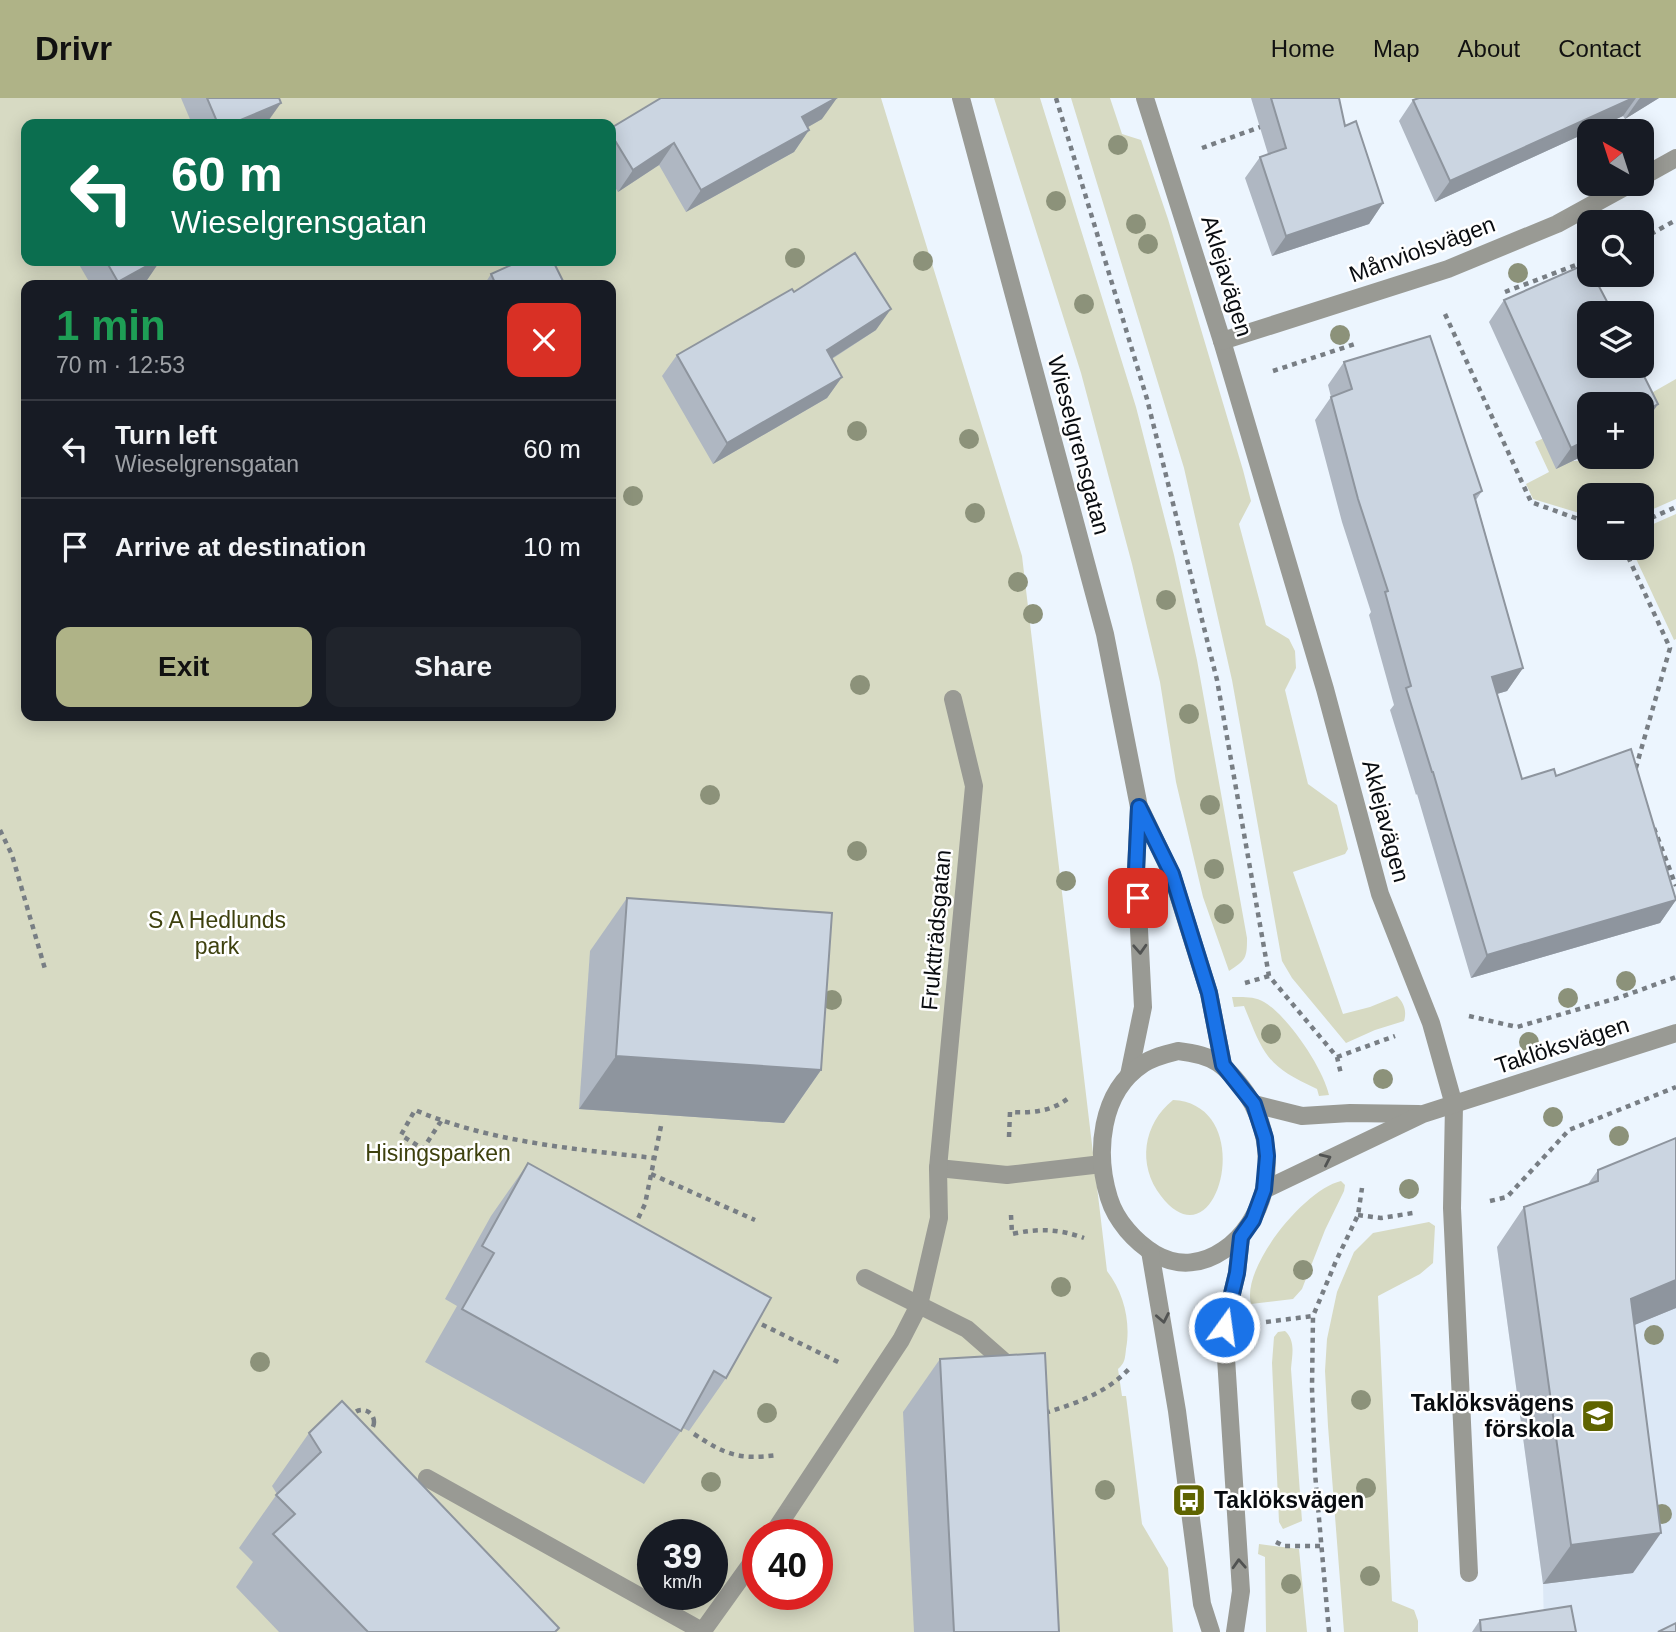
<!DOCTYPE html>
<meta charset="utf-8">
<style>
:root{--surface:#171b24;--page:#20242c;--text:#f1f3f6;--muted:#9ea1a6;--line:#363941;--accent:#afb387}
body{margin:0;font-family:Helvetica,sans-serif;background:var(--page);color:var(--text);height:100vh;display:flex;flex-direction:column;font-size:26px;white-space:nowrap}
*{box-sizing:border-box;margin:0}
p{font-size:23px;color:var(--muted)}
.icon{flex:none;width:38px;height:38px;fill:none;stroke:currentColor;stroke-width:2;stroke-linecap:round;stroke-linejoin:round}
.map{position:relative;flex:1;overflow:hidden}
.drawer{position:absolute;left:21px;top:182px;width:595px;height:441px;display:flex;flex-direction:column;background:var(--surface);border-radius:14px;box-shadow:0 4px 18px #0003}
.drawer>*{flex:none}
.guide{position:absolute;left:21px;top:21px;width:595px;height:147px;border-radius:14px;box-shadow:0 4px 18px #0003;background:#0b6e4f;color:#fff;overflow:hidden}
.needle{width:46px;rotate:321deg}
.fabs{position:absolute;left:1577px;top:21px;display:grid;gap:14px}
.fabs a{display:grid;place-items:center;width:77px;height:77px;border-radius:14px;background:var(--surface);box-shadow:0 4px 18px #0003;font-size:35px}
.speed{position:absolute;left:637px;top:1421px;display:flex;gap:14px;font-size:35px;font-weight:700;text-align:center}
.speed>*{display:grid;place-content:center;width:91px;height:91px;border-radius:50%;background:var(--surface);box-shadow:0 4px 18px #0003;line-height:1}
.speed small{font-size:18px;font-weight:400}
.speed .limit{border:10px solid #d22;background:#fff;color:#111}
.pin{position:absolute;display:grid;place-items:center;width:60px;height:60px;color:#fff;margin:-30px;border-radius:14px;box-shadow:0 4px 10px #0006}
.me{position:absolute;width:77px;margin:-38px;rotate:14deg;stroke-linejoin:round;filter:drop-shadow(0 0 5px #0008)}
.turn{display:flex;align-items:center;gap:24px;height:147px;padding:0 35px;font-size:32px}
.turn .icon{width:91px;height:91px;stroke-width:2.5}
.turn b{display:block;font-size:49px;line-height:60px}
.round{display:grid;place-items:center;flex:none;width:74px;height:74px;border-radius:14px;background:var(--page)}
.head{display:flex;align-items:center;justify-content:space-between;height:119px;padding:0 35px}
h1{font-size:42px;font-weight:800;line-height:52px;color:#1e9e55}
.button{display:flex;gap:14px;margin-top:auto;padding:14px 35px}
.button a{flex:1;height:80px;border-radius:14px;background:var(--accent);color:#111;font-size:28px;font-weight:800;line-height:80px;text-align:center}
.button a+a{background:var(--page);color:var(--text)}
ul{padding:0;list-style:none}
li{display:flex;align-items:center;gap:21px;height:98px;padding:0 35px;border-top:2px solid var(--line)}
li div{flex:1}
li b{display:block;font-size:26px}
li em{font-style:normal}
header{display:flex;align-items:center;gap:42px;box-sizing:border-box;height:98px;padding:0 35px;background:var(--accent);color:#111}
header strong{font-size:33px}
nav{display:flex;gap:38px;margin-inline-start:auto;font-size:24px}
.map>svg:first-child{display:block}
.built{fill:#dce8f6}
.green{fill:#d7dac3;fill-rule:evenodd}
.lines{fill:none;stroke-linecap:round;stroke-linejoin:round}
.path{stroke:#787e84;stroke-width:4.5;stroke-dasharray:5 5;stroke-linecap:butt}
.service{stroke:#999a94;stroke-width:18}
.minor{stroke:#999a94;stroke-width:18}
.tertiary{stroke:#999a94;stroke-width:18}
.tree{fill:#8c927a}
.wall{fill:#afb7c2}
.shaded-wall{fill:#8e959e}
.building{fill:#cbd5e1;stroke:#8e959e;stroke-width:2}
.oneway{stroke:#515352}
.route-casing{stroke:#114b97;stroke-width:18}
.route{stroke:#1a73e8;stroke-width:12}
.labels{text-anchor:middle;dominant-baseline:central;stroke-width:5;stroke-linejoin:round;paint-order:stroke}
.street-label{font-size:23px;fill:#090c10;stroke:#fff}
.park-label{font-size:23px;fill:#3e410e;stroke:#fff}
.poi-label{font-size:23px;font-weight:bold;fill:#090c10;stroke:#fff;text-anchor:end}
</style>
<header>
<strong>Drivr</strong>
<nav><a>Home</a><a>Map</a><a>About</a><a>Contact</a></nav>
</header>
<div class="map">
<svg width="1676" height="1534" viewBox="0 0 1676 1534">
<rect width="100%" height="100%" fill="#ecf5fe"/>
<path class="built" d="M 1676,1068 L 1676,1534 L 1508,1534 L 1544,1529 L 1543,1486 L 1497,1149 Z"/>
<g class="green">
<path d="M 0,0 L 881,0 L 1022,458 L 1107,1173 C 1124,1195 1131,1224 1126,1251 C 1125,1260 1125,1265 1118,1271 L 1122,1298 L 1126,1298 L 1142,1426 L 1168,1470 L 1173,1534 L 0,1534 ZM 26,26 L 611,26 L 611,163 L 26,163 ZM 26,187 L 611,187 L 611,618 L 26,618 ZM 653,1437 L 712,1437 L 712,1496 L 653,1496 ZM 758,1437 L 817,1437 L 817,1496 L 758,1496 Z"/>
<path d="M 994,0 L 1040,0 L 1136,309 L 1174,457 L 1197,562 L 1247,840 C 1247,860 1246,862 1229,873 L 1203,799 L 1176,684 L 1160,584 L 1132,466 L 1081,275 Z"/>
<path d="M 1071,0 L 1110,0 L 1122,36 L 1141,42 L 1168,121 L 1243,372 L 1251,403 L 1239,426 L 1266,527 L 1289,541 L 1295,553 L 1296,570 L 1285,592 L 1308,686 L 1337,707 L 1348,751 L 1345,756 L 1293,774 L 1343,916 L 1370,909 L 1397,898 C 1404,905 1407,913 1404,923 L 1375,932 L 1346,945 L 1292,880 L 1282,863 L 1232,582 L 1184,370 Z"/>
<path d="M 1676,281 L 1676,401 L 1642,416 L 1642,397 L 1589,397 L 1589,418 L 1533,401 L 1526,386 L 1549,374 L 1535,344 L 1546,339 C 1557,354 1569,373 1589,357 L 1642,359 L 1642,333 L 1645,331 L 1642,325 L 1642,306 L 1632,306 Z"/>
<path d="M 1676,416 L 1676,541 L 1674,542 L 1631,450 L 1642,450 L 1642,431 Z"/>
<path d="M 1232,899 C 1242,899 1254,898 1264,904 C 1288,918 1323,970 1329,997 L 1319,998 L 1317,991 C 1266,968 1264,957 1244,908 L 1234,909 Z"/>
<path d="M 1173,1002 C 1260,1006 1218,1172 1161,1098 C 1137,1067 1143,1026 1173,1002 Z"/>
<path d="M 1341,1083 L 1345,1087 L 1344,1093 L 1325,1132 L 1302,1191 L 1293,1201 L 1251,1206 C 1241,1169 1305,1091 1341,1083 Z"/>
<path d="M 1429,1124 L 1435,1128 L 1433,1165 L 1420,1176 L 1378,1198 L 1392,1503 L 1414,1512 L 1418,1523 L 1418,1534 L 1344,1534 L 1328,1328 L 1325,1273 L 1327,1241 L 1337,1194 L 1354,1154 L 1373,1135 Z"/>
<path d="M 1285,1233 C 1296,1243 1292,1257 1291,1271 L 1302,1423 L 1283,1431 L 1279,1424 L 1272,1265 L 1274,1239 L 1278,1234 Z"/>
<path d="M 1259,1446 L 1299,1451 L 1307,1534 L 1266,1534 L 1265,1459 L 1258,1456 Z"/>
</g>
<g class="lines">
<g class="path">
<path d="M 1056,0 L 1147,301 L 1217,582 L 1269,878 L 1337,959 L 1341,976"/>
<path d="M 1202,50 L 1263,28"/>
<path d="M 1642,141 L 1676,122"/>
<path d="M 1505,194 L 1589,162"/>
<path d="M 1445,216 L 1531,404 L 1589,425"/>
<path d="M 1273,273 L 1358,245"/>
<path d="M 1642,424 L 1676,409"/>
<path d="M 1624,450 L 1670,550 L 1635,673"/>
<path d="M 1654,730 L 1676,788"/>
<path d="M 0,732 L 12,757 L 45,871"/>
<path d="M 1245,885 L 1269,878"/>
<path d="M 1469,918 L 1517,929 L 1621,899 L 1676,879"/>
<path d="M 1337,959 L 1395,938"/>
<path d="M 441,1023 L 423,1051 L 401,1037 L 415,1012 C 490,1044 574,1051 654,1060"/>
<path d="M 1009,1039 L 1010,1014 C 1033,1015 1051,1014 1070,999"/>
<path d="M 651,1076 L 755,1122"/>
<path d="M 1490,1103 L 1507,1099 L 1569,1032 L 1676,989"/>
<path d="M 1011,1117 L 1012,1136 C 1039,1130 1059,1131 1084,1140"/>
<path d="M 1358,1117 L 1381,1120 L 1413,1115"/>
<path d="M 634,1129 L 645,1106 L 661,1028"/>
<path d="M 753,1222 L 840,1265"/>
<path d="M 1266,1224 L 1313,1218"/>
<circle cx="362" cy="1324" r="12"/>
<path d="M 1045,1315 C 1077,1305 1106,1295 1129,1271"/>
<path d="M 694,1336 C 726,1357 739,1362 778,1357"/>
<path d="M 1276,1444 L 1284,1448 L 1321,1448"/>
<path d="M 1329,1534 L 1315,1375 L 1312,1290 L 1313,1218 L 1336,1163 L 1358,1117 L 1362,1090"/>
</g>
<g class="service">
<path d="M 938,1070 L 1007,1077 L 1102,1066"/>
<path d="M 865,1180 L 967,1231 L 1015,1273"/>
<path d="M 427,1380 L 702,1533"/>
<path d="M 772,1437 L 901,1242 L 919,1207 L 939,1120 L 938,1070 L 974,688 L 953,601"/>
<path d="M 702,1534 L 758,1456"/>
</g>
<g class="minor">
<path d="M 1145,0 L 1222,243 L 1325,591 L 1380,796 L 1431,925 L 1454,1007 L 1452,1110 L 1469,1475"/>
<path d="M 1642,79 L 1676,60"/>
<path d="M 1222,243 L 1448,171 L 1557,126 L 1630,86"/>
<path d="M 1254,1006 L 1302,1018 L 1350,1015 L 1419,1016"/>
<path d="M 1264,1092 L 1423,1016 L 1676,935"/>
</g>
<g class="tertiary">
<path d="M 961,0 L 1105,536 L 1139,709 L 1136,773 L 1143,909 L 1129,977"/>
<path d="M 1141,712 L 1172,777 L 1209,895 L 1223,967"/>
<path d="M 1178,953 C 1214,957 1225,966 1246,995 C 1265,1023 1271,1059 1264,1091 C 1254,1139 1203,1184 1155,1156 C 1135,1144 1116,1123 1109,1100 C 1095,1055 1100,994 1143,966 C 1153,959 1166,956 1178,953 Z"/>
<path d="M 1150,1153 L 1177,1313 L 1202,1506 L 1211,1534"/>
<path d="M 1235,1534 L 1241,1493 L 1224,1229 L 1237,1175 L 1241,1139"/>
</g>
</g>
<g class="tree">
<circle cx="1118" cy="47" r="10"/>
<circle cx="1056" cy="103" r="10"/>
<circle cx="1136" cy="126" r="10"/>
<circle cx="1148" cy="146" r="10"/>
<circle cx="795" cy="160" r="10"/>
<circle cx="923" cy="163" r="10"/>
<circle cx="1518" cy="175" r="10"/>
<circle cx="1084" cy="206" r="10"/>
<circle cx="1340" cy="237" r="10"/>
<circle cx="857" cy="333" r="10"/>
<circle cx="969" cy="341" r="10"/>
<circle cx="633" cy="398" r="10"/>
<circle cx="975" cy="415" r="10"/>
<circle cx="1018" cy="484" r="10"/>
<circle cx="1166" cy="502" r="10"/>
<circle cx="1033" cy="516" r="10"/>
<circle cx="860" cy="587" r="10"/>
<circle cx="1189" cy="616" r="10"/>
<circle cx="710" cy="697" r="10"/>
<circle cx="1210" cy="707" r="10"/>
<circle cx="857" cy="753" r="10"/>
<circle cx="1214" cy="771" r="10"/>
<circle cx="1066" cy="783" r="10"/>
<circle cx="1224" cy="816" r="10"/>
<circle cx="1626" cy="883" r="10"/>
<circle cx="1568" cy="900" r="10"/>
<circle cx="832" cy="902" r="10"/>
<circle cx="1271" cy="936" r="10"/>
<circle cx="1529" cy="944" r="10"/>
<circle cx="1383" cy="981" r="10"/>
<circle cx="1553" cy="1019" r="10"/>
<circle cx="1619" cy="1038" r="10"/>
<circle cx="1409" cy="1091" r="10"/>
<circle cx="1303" cy="1172" r="10"/>
<circle cx="1061" cy="1189" r="10"/>
<circle cx="1654" cy="1237" r="10"/>
<circle cx="260" cy="1264" r="10"/>
<circle cx="1361" cy="1302" r="10"/>
<circle cx="767" cy="1315" r="10"/>
<circle cx="711" cy="1384" r="10"/>
<circle cx="1366" cy="1390" r="10"/>
<circle cx="1105" cy="1392" r="10"/>
<circle cx="1662" cy="1416" r="10"/>
<circle cx="1370" cy="1478" r="10"/>
<circle cx="1291" cy="1486" r="10"/>
</g>
<g class="wall">
<path d="M 181,0 L 279,0 L 266,26 L 192,26 Z"/>
<path d="M 1251,0 L 1339,0 L 1345,28 L 1383,105 L 1369,126 L 1272,158 L 1245,80 L 1260,59 L 1268,56 Z"/>
<path d="M 1419,0 L 1659,0 L 1625,21 L 1623,18 L 1435,104 L 1399,23 L 1413,2 Z"/>
<path d="M 822,21 L 808,29 L 809,32 L 794,54 L 686,114 L 659,67 L 618,94 L 611,83 L 611,30 Z"/>
<path d="M 77,163 L 160,163 L 147,182 L 137,187 L 91,187 Z"/>
<path d="M 491,176 L 565,187 L 484,187 Z"/>
<path d="M 1504,202 L 1658,306 L 1643,328 L 1589,306 L 1589,355 L 1556,371 L 1489,224 Z"/>
<path d="M 876,232 L 832,261 L 842,279 L 827,300 L 713,366 L 662,278 L 677,257 Z"/>
<path d="M 1344,264 L 1482,393 L 1476,402 L 1523,570 L 1507,593 L 1497,596 L 1522,681 L 1556,678 L 1676,802 L 1660,825 L 1471,880 L 1417,696 L 1416,697 L 1390,612 L 1394,607 L 1369,517 L 1371,514 L 1342,424 L 1315,322 L 1331,299 L 1328,287 Z"/>
<path d="M 627,800 L 821,972 L 784,1025 L 579,1011 L 590,853 Z"/>
<path d="M 1676,1040 L 1676,1210 L 1634,1227 L 1633,1475 L 1543,1486 L 1497,1149 L 1524,1109 L 1588,1086 L 1598,1072 Z"/>
<path d="M 528,1065 L 726,1280 L 689,1333 L 683,1330 L 644,1386 L 425,1264 L 457,1208 L 445,1201 L 491,1118 Z"/>
<path d="M 940,1261 L 1059,1534 L 914,1534 L 903,1314 Z"/>
<path d="M 309,1335 L 556,1534 L 279,1534 L 236,1489 L 253,1464 L 239,1450 L 277,1396 L 272,1388 Z"/>
<path d="M 1480,1522 L 1576,1534 L 1472,1534 Z"/>
</g>
<g class="shaded-wall">
<path d="M 837,0 L 822,21 L 787,41 L 802,19 Z"/>
<path d="M 1633,0 L 1636,0 L 1623,18 L 1435,104 L 1450,83 Z"/>
<path d="M 1640,0 L 1659,0 L 1625,21 L 1639,1 Z"/>
<path d="M 281,5 L 266,26 L 231,26 Z"/>
<path d="M 809,32 L 794,54 L 686,114 L 701,92 Z"/>
<path d="M 674,45 L 659,67 L 618,94 L 633,72 Z"/>
<path d="M 1383,105 L 1369,126 L 1272,158 L 1286,138 Z"/>
<path d="M 156,163 L 160,163 L 147,182 L 137,187 L 116,187 L 118,184 Z"/>
<path d="M 891,211 L 876,232 L 812,273 L 827,252 Z"/>
<path d="M 842,279 L 827,300 L 713,366 L 727,345 Z"/>
<path d="M 1658,306 L 1643,328 L 1642,329 L 1642,315 Z"/>
<path d="M 1589,341 L 1589,355 L 1556,371 L 1571,350 Z"/>
<path d="M 1523,570 L 1507,593 L 1476,602 L 1492,579 Z"/>
<path d="M 1676,802 L 1660,825 L 1471,880 L 1487,857 Z"/>
<path d="M 616,958 L 821,972 L 784,1025 L 579,1011 Z"/>
<path d="M 1676,1182 L 1676,1210 L 1603,1240 L 1631,1201 Z"/>
<path d="M 1661,1435 L 1633,1475 L 1543,1486 L 1571,1447 Z"/>
</g>
<g class="building">
<path d="M 207,0 L 279,0 L 281,5 L 231,26 L 218,26 Z"/>
<path d="M 661,0 L 836,0 L 802,19 L 809,32 L 701,92 L 674,45 L 633,72 L 611,36 L 611,30 Z"/>
<path d="M 1271,0 L 1339,0 L 1345,28 L 1356,23 L 1383,105 L 1286,138 L 1260,59 L 1286,50 Z"/>
<path d="M 1419,0 L 1633,0 L 1450,83 L 1413,2 Z"/>
<path d="M 855,155 L 891,211 L 827,252 L 842,279 L 727,345 L 677,257 L 792,191 L 794,194 Z"/>
<path d="M 106,163 L 156,163 L 118,184 Z"/>
<path d="M 520,163 L 553,163 L 565,187 L 496,187 L 491,176 Z"/>
<path d="M 1588,165 L 1589,168 L 1589,177 L 1593,177 L 1613,215 L 1589,215 L 1589,268 L 1639,268 L 1658,306 L 1642,315 L 1642,306 L 1589,306 L 1589,341 L 1571,350 L 1504,202 Z"/>
<path d="M 1430,238 L 1482,393 L 1474,397 L 1523,570 L 1492,579 L 1522,681 L 1554,671 L 1556,678 L 1631,651 L 1676,802 L 1487,857 L 1433,674 L 1432,674 L 1406,590 L 1411,588 L 1385,494 L 1388,493 L 1358,401 L 1331,299 L 1352,291 L 1344,264 Z"/>
<path d="M 627,800 L 832,815 L 821,972 L 616,958 Z"/>
<path d="M 1676,1040 L 1676,1182 L 1631,1201 L 1661,1435 L 1571,1447 L 1524,1109 L 1598,1083 L 1598,1072 Z"/>
<path d="M 528,1065 L 771,1200 L 726,1280 L 714,1273 L 681,1333 L 462,1211 L 494,1155 L 482,1148 Z"/>
<path d="M 1045,1255 L 1059,1534 L 954,1534 L 940,1261 Z"/>
<path d="M 342,1303 L 559,1530 L 555,1534 L 368,1534 L 273,1436 L 295,1416 L 276,1397 L 321,1354 L 309,1335 Z"/>
<path d="M 1571,1508 L 1576,1534 L 1481,1534 L 1480,1522 Z"/>
<path d="M 1676,1525 L 1676,1534 L 1658,1534 Z"/>
</g>
<defs><path id="oneway-chevron" d="M-2-3.5L2.5 0L-2 3.5" fill="none" stroke-width="1.6" stroke-linecap="round" stroke-linejoin="round" transform="scale(1.75)"/></defs>
<g class="oneway">
<use href="#oneway-chevron" transform="translate(1140 851) rotate(87)"/>
<use href="#oneway-chevron" transform="translate(1326 1061) rotate(-25)"/>
<use href="#oneway-chevron" transform="translate(1163 1220) rotate(79)"/>
<use href="#oneway-chevron" transform="translate(1239 1466) rotate(-93)"/>
</g>
<g class="lines">
<g class="route-casing">
<path id="route" d="M 1138,800 L 1136,773 L 1139,709 L 1172,776 L 1209,895 L 1223,967 L 1254,1006 L 1265,1040 L 1267,1058 L 1264,1092 L 1253,1122 L 1241,1139 L 1237,1175 L 1224,1229"/>
</g>
<use href="#route" class="route"/>
</g>
<defs>
<g id="school-square" transform="scale(1.75)"><rect x="-9" y="-9" width="18" height="18" rx="4" fill="#5f6400" stroke="#fff"/><path d="M0-5L7-2L0 1L-7-2ZM-4 1L0 2.5L4 1V4Q0 6-4 4Z" fill="#fff"/></g>
<g id="bus-square" transform="scale(1.75)"><rect x="-9" y="-9" width="18" height="18" rx="4" fill="#5f6400" stroke="#fff"/><path d="M-5-6H5V4H4V6H2V4H-2V6H-4V4H-5ZM-3.5-4V0h7V-4ZM-3.5 1.2v1.5H-2V1.2ZM2 1.2v1.5H3.5V1.2Z" fill="#fff"/></g>
</defs>
<g fill-rule="evenodd">
<use href="#school-square" x="1598" y="1318"/>
<use href="#bus-square" x="1189" y="1402"/>
</g>
<g class="labels">
<g class="street-label">
<text transform="translate(1422 151) rotate(-20)">Månviolsvägen</text>
<text transform="translate(1227 178) rotate(73)">Aklejavägen</text>
<text transform="translate(1079 347) rotate(75)">Wieselgrensgatan</text>
<text transform="translate(1386 723) rotate(75)">Aklejavägen</text>
<text transform="translate(936 832) rotate(-85)">Fruktträdsgatan</text>
<text transform="translate(1562 947) rotate(-18)">Taklöksvägen</text>
</g>
<g class="park-label">
<text x="217" y="822">S A Hedlunds<tspan x="217" dy="26">park</tspan></text>
<text x="438" y="1055">Hisingsparken</text>
</g>
<g class="poi-label">
<text x="1574" y="1305">Taklöksvägens<tspan x="1574" dy="26">förskola</tspan></text>
<text x="1214" y="1402" text-anchor="start">Taklöksvägen</text>
</g>
</g>
</svg>
<div class="fabs">
<a><svg class="needle" viewBox="-14 -14 28 28"><path d="M0-13l5 13h-10z" fill="#e53935"/><path d="M0 13l5-13h-10z" fill="#9ea1a6"/></svg></a>
<a><svg class="icon" aria-label="search" viewBox="0 0 24 24"><circle cx="10" cy="10" r="6"/><path d="M15 15l6 6"/></svg></a>
<a><svg class="icon" aria-label="layers" viewBox="0 0 24 24"><path d="M12 4l9 5-9 5-9-5zM3 14l9 5 9-5"/></svg></a>
<a>+</a>
<a>−</a>
</div>
<div class="speed"><div>39<small>km/h</small></div><div class="limit">40</div></div>
<div class="pin" style="left:1138px;top:800px;background:#d93025"><svg class="icon" aria-label="arrive" viewBox="0 0 24 24"><path d="M6 21V4h12l-3 4 3 4H6"/></svg></div>
<svg class="me" style="left:1224px;top:1229px" viewBox="-20 -20 40 40"><circle r="17" fill="#1a73e8" stroke="#fff" stroke-width="3"/><path d="M0-11L8 9 0 5-8 9z" fill="#fff"/></svg>
<div class="guide">
<div class="turn"><svg class="icon" aria-label="left" viewBox="0 0 24 24"><path d="M17 20v-9H6M10 6l-5 5 5 5"/></svg><div><b>60 m</b>Wieselgrensgatan</div></div>
</div>
<section class="drawer">
<div class="head"><div><h1>1 min</h1><p>70 m · 12:53</p></div><a class="round" style="background:#d93025;color:#fff"><svg class="icon" aria-label="close" viewBox="0 0 24 24"><path d="M6 6l12 12M18 6L6 18"/></svg></a></div>
<ul>
<li><svg class="icon" aria-label="left" viewBox="0 0 24 24"><path d="M17 20v-9H6M10 6l-5 5 5 5"/></svg><div><b>Turn left</b><p>Wieselgrensgatan</p></div><em>60 m</em></li>
<li><svg class="icon" aria-label="arrive" viewBox="0 0 24 24"><path d="M6 21V4h12l-3 4 3 4H6"/></svg><div><b>Arrive at destination</b></div><em>10 m</em></li>
</ul>
<div class="button"><a>Exit</a><a>Share</a></div>
</section>
</div>
